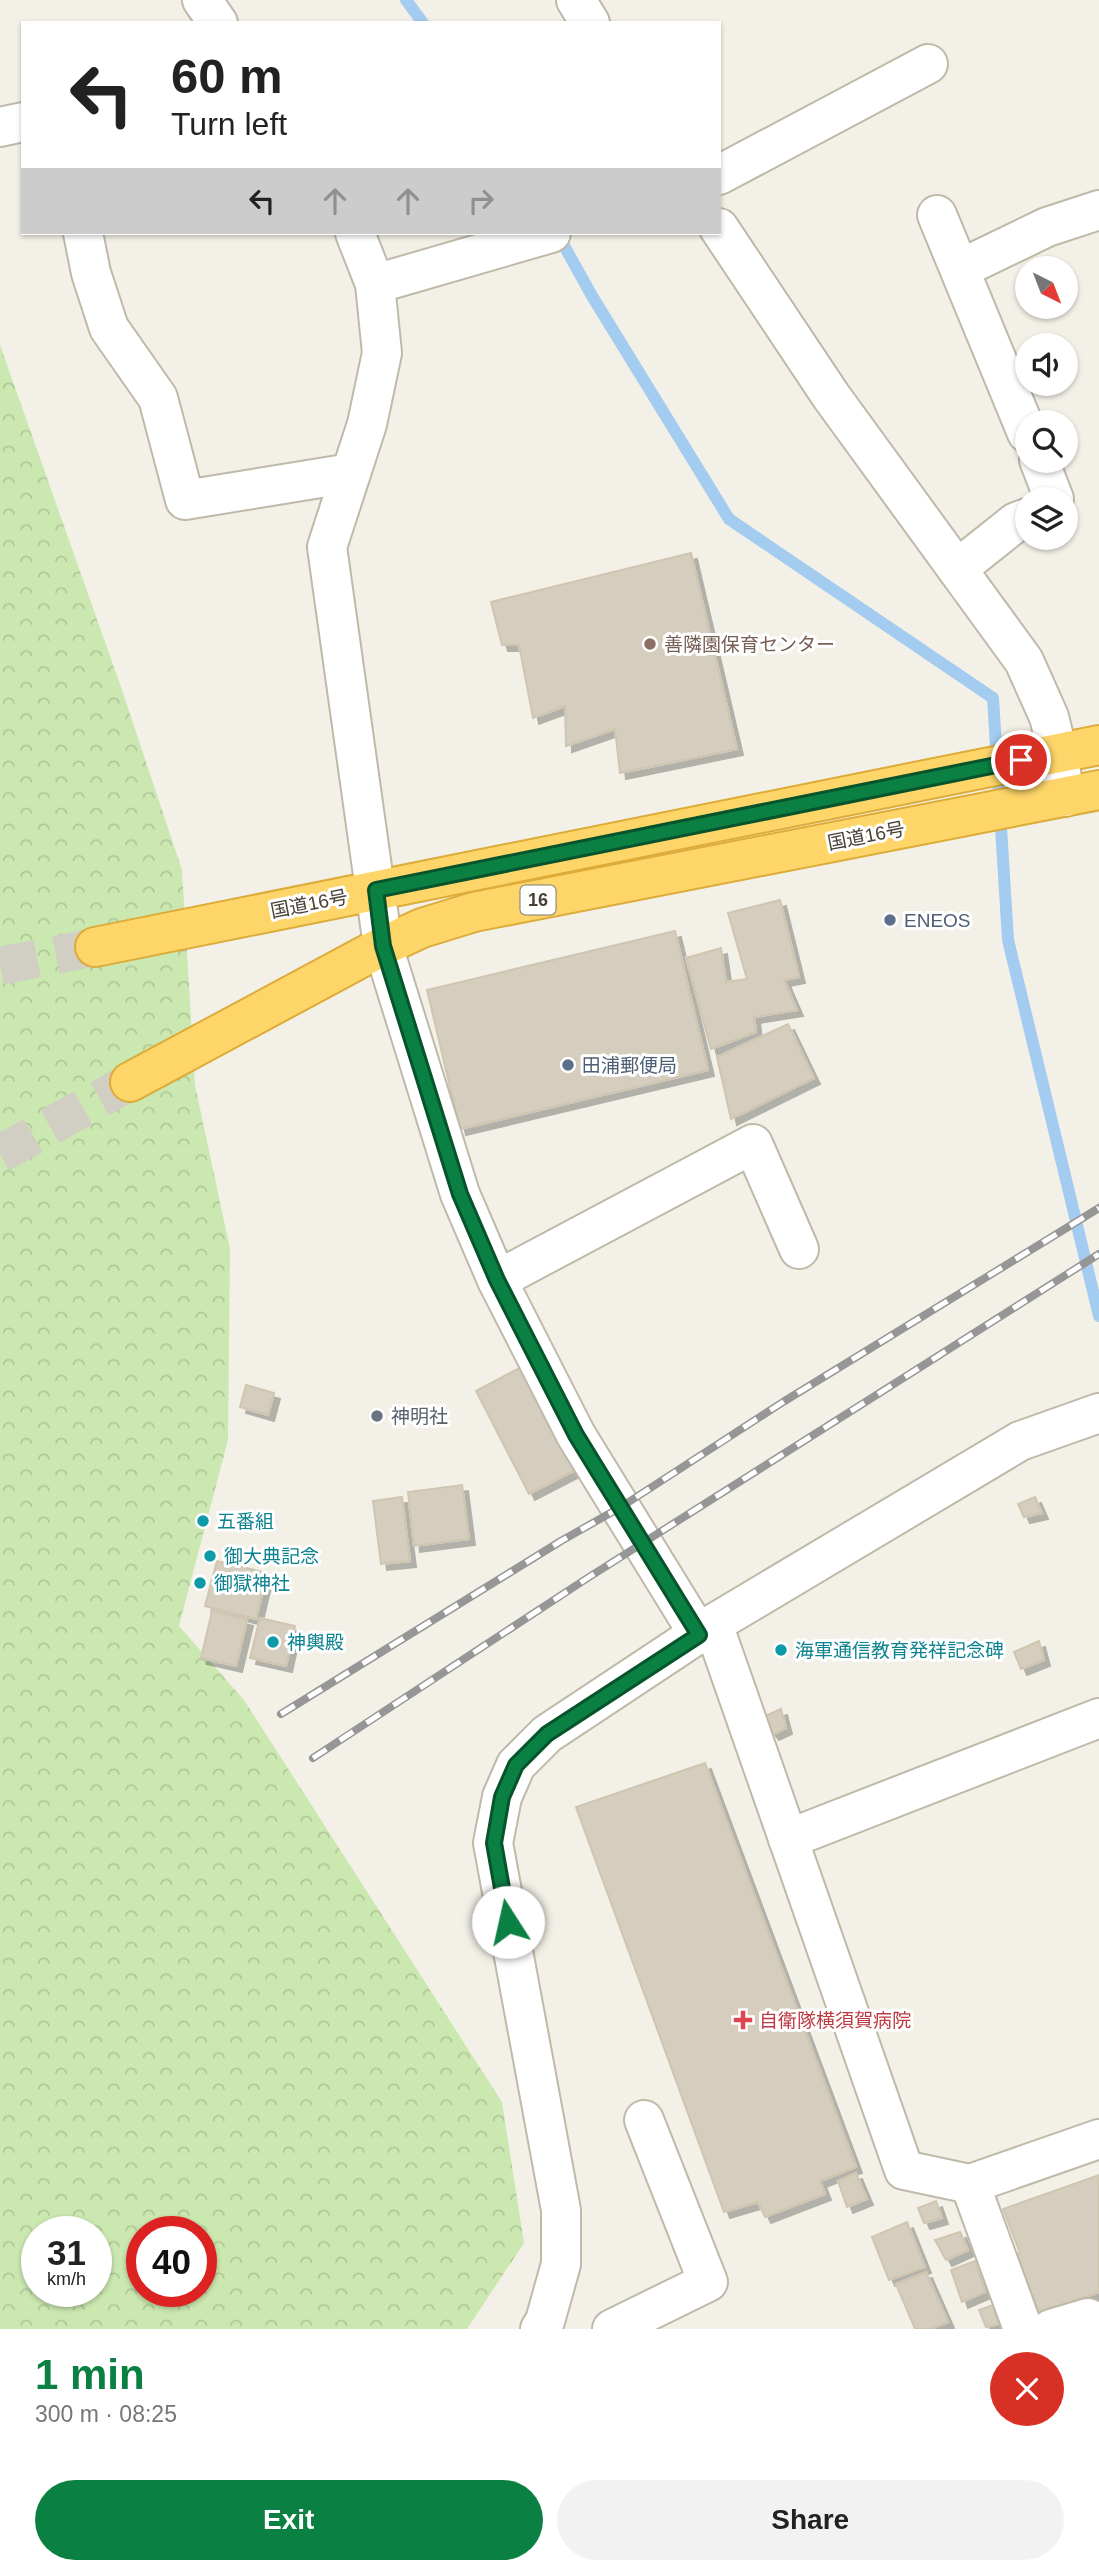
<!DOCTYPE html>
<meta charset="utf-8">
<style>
:root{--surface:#fff;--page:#f2f2f2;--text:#222;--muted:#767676;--accent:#0b8043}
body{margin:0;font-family:Arial,"Noto Sans JP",sans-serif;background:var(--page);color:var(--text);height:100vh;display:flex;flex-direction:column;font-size:26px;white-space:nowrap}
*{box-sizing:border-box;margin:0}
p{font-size:23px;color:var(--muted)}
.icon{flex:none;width:38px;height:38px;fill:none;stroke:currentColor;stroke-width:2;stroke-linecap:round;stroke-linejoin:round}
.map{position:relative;height:2329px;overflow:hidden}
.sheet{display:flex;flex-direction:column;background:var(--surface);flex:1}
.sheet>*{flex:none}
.top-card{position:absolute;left:21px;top:21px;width:700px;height:214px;border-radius:0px;box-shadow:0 2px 5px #0004;background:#fff;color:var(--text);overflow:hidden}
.needle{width:46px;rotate:138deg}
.tools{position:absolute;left:1015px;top:256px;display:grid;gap:14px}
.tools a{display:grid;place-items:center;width:63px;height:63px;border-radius:50%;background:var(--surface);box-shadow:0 2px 5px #0004;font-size:35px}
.speed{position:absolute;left:21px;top:2216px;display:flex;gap:14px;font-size:35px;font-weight:700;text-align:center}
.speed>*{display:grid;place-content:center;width:91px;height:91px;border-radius:50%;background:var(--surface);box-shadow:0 2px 5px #0004;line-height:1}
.speed small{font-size:18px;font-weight:400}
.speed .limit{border:10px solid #d22;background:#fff;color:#111}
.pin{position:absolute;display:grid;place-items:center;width:60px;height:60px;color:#fff;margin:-30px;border:4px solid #fff;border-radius:50%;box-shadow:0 2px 7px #0007}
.me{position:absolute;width:77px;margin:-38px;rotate:350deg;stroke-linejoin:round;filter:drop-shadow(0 0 5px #0008)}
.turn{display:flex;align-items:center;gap:24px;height:147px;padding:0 35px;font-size:32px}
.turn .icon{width:91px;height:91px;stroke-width:2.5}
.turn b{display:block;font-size:49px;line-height:60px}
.lanes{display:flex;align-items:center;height:66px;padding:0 35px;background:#0003;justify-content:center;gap:35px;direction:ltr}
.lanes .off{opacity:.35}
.round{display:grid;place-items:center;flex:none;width:74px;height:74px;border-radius:37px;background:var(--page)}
.head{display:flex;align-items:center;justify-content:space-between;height:119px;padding:0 35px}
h1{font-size:42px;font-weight:600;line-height:52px;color:var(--accent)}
.primary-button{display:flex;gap:14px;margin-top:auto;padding:14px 35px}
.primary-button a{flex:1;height:80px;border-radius:42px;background:var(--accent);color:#fff;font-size:28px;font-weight:600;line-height:80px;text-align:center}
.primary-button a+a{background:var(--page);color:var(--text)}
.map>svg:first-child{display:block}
.forest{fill:url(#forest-crowns);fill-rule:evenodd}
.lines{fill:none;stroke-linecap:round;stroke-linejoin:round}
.stream{stroke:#a4ccf0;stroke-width:12}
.building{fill:#d5cdbd;stroke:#d0c5b0;stroke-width:2;filter:url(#shadow)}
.highway-tunnel{stroke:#d1cec4;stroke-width:38;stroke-dasharray:38 19;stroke-linecap:butt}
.minor-casing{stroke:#bfb9aa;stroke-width:42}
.highway-casing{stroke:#ddab38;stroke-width:42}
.minor{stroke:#fff;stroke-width:38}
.highway{stroke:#fdd569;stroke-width:38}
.rail-casing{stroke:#969696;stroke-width:8}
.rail{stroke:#fff;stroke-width:5;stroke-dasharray:16;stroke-linecap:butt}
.route-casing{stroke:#07532c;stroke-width:18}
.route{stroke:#0b8043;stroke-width:12}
.education-dot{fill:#8d6e63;stroke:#fff;stroke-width:2.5}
.service-dot{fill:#5c6f8a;stroke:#fff;stroke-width:2.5}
.worship-dot{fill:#6b7280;stroke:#fff;stroke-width:2.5}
.culture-dot{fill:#0f9aa8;stroke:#fff;stroke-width:2.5}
.health-dot{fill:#e0444e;stroke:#fff;stroke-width:2.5}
.labels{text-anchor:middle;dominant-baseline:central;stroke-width:6;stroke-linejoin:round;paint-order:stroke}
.shield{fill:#fff;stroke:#7e7a72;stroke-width:2}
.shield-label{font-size:18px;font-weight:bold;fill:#474136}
.education-label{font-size:19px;fill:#785e54;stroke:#fff;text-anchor:start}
.street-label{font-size:19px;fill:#474136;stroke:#fff}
.service-label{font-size:19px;fill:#4e5e75;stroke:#fff;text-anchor:start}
.worship-label{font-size:19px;fill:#5b616d;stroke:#fff;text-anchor:start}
.culture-label{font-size:19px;fill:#0d838f;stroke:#fff;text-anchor:start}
.health-label{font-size:19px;fill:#be3a42;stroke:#fff;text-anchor:start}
</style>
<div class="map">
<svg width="1099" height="2329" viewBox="0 0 1099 2329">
<defs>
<pattern id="forest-crowns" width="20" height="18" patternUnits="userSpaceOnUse" patternTransform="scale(1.75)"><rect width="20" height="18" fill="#cbe8b0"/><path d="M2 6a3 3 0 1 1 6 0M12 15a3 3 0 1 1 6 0" fill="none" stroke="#b0c898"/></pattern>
<filter id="shadow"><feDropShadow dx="6" dy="6" stdDeviation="0" flood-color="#0004"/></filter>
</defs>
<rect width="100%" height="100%" fill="#f3f1e7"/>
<path class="forest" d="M 0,345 L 122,690 L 182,870 L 195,1085 L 230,1249 L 228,1440 L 179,1626 L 244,1700 L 502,2102 L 524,2243 L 467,2329 L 0,2329 ZM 37,2231 L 96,2231 L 96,2291 L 37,2291 ZM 142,2231 L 201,2231 L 201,2291 L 142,2291 Z"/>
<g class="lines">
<g class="stream">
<path d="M 406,0 L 423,23"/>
<path d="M 557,233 L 592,296 L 729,519 L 993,698 L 1008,940 L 1099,1316"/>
</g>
</g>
<g class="building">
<path d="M 691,553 L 737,749 L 620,773 L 615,729 L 566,746 L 565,706 L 533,718 L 519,645 L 502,645 L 491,602 Z"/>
<path d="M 780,900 L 799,977 L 784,980 L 797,1010 L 754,1017 L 756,1032 L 711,1049 L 686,958 L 721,948 L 726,982 L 747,979 L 728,913 Z"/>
<path d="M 675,931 L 708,1070 L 460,1129 L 427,990 Z"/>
<path d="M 788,1024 L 814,1078 L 731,1119 L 717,1057 Z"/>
<path d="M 525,1365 L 579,1468 L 529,1494 L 476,1391 Z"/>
<path d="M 246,1385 L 274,1393 L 268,1415 L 240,1407 Z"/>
<path d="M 462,1485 L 469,1539 L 414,1546 L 408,1492 Z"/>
<path d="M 402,1497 L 410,1561 L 381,1564 L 373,1501 Z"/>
<path d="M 1035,1497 L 1042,1513 L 1024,1517 L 1018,1504 Z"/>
<path d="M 217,1561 L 267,1573 L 256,1619 L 205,1606 Z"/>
<path d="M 212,1611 L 247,1620 L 236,1666 L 201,1658 Z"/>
<path d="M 260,1618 L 295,1626 L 286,1666 L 250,1658 Z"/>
<path d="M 1039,1641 L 1044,1660 L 1021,1669 L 1014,1652 Z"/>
<path d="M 781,1709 L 786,1728 L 773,1734 L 761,1718 Z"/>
<path d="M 705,1763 L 856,2167 L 820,2181 L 825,2194 L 765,2217 L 758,2202 L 724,2212 L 576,1807 Z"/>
<path d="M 856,2173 L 867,2199 L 847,2207 L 838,2181 Z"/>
<path d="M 1099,2175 L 1099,2292 L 1039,2314 L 1033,2295 L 1022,2298 L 1006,2256 L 1020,2253 L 1003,2209 Z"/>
<path d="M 936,2201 L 942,2218 L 924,2223 L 918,2208 Z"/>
<path d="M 907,2222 L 925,2267 L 889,2280 L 872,2237 Z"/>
<path d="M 960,2232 L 968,2250 L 946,2260 L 935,2240 Z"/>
<path d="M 975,2261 L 985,2292 L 962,2302 L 951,2270 Z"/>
<path d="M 926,2272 L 948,2322 L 930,2329 L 915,2329 L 896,2284 Z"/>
<path d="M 993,2305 L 998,2324 L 986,2327 L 979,2310 Z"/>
</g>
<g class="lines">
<g class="highway-tunnel">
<path d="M 0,966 L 95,947"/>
<path d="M 0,1154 L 130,1082"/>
</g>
<g class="minor-casing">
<g id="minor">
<path d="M 202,0 L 218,23"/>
<path d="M 576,0 L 590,23"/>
<path d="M 0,127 L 23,122"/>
<path d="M 719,175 L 928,64"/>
<path d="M 937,215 L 1027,433"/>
<path d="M 719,228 L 831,396 L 1024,661 L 1049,717 L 1058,753 L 1065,797"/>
<path d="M 83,233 L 91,273 L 109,328 L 158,398 L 185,500 L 351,473"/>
<path d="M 355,233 L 375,284 L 382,353 L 367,424 L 327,547 L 383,946 L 460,1194 L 497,1280 L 576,1435 L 699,1635"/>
<path d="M 960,269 L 1047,227 L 1099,210"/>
<path d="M 375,284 L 551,233"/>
<path d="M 1039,460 L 1054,499"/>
<path d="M 957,569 L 1016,522 L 1027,518"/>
<path d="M 497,1280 L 753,1144 L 799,1249"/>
<path d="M 713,1624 L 904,2170 L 970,2184 L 1099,2139"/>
<path d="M 788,1839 L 1099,1718"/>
<path d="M 970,2184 L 1023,2329"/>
<path d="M 540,2329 L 545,2321 L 561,2264 L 561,2210 L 493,1843 L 502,1797 L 516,1765 L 547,1734 L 713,1624 L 1020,1441 L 1099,1413"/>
<path d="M 612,2329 L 708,2282 L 644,2120"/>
<path d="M 1051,2329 L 1088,2318 L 1099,2323"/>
</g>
</g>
<g class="highway-casing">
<g id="highway">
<path d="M 95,947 L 1099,745"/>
<path d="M 130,1082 L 383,946 L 422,928 L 474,912 L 1099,790"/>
</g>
</g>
<use href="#minor" class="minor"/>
<use href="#highway" class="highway"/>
<g class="rail-casing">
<g id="rail">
<path d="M 281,1714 L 561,1541 L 621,1507 L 783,1402 L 1099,1208"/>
<path d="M 313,1758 L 586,1579 L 1099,1254"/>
</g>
</g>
<use href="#rail" class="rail"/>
</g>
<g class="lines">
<g class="route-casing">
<path id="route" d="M 508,1922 L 494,1843 L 502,1797 L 516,1765 L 547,1734 L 699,1635 L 576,1435 L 497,1280 L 460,1194 L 383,946 L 376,890 L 1021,760"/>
</g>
<use href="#route" class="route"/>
</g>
<circle class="education-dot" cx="650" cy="644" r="7"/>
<g class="service-dot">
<circle cx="890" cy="920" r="7"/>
<circle cx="568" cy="1065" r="7"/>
</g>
<circle class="worship-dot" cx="377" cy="1416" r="7"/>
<g class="culture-dot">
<circle cx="203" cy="1521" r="7"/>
<circle cx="210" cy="1556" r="7"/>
<circle cx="200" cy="1583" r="7"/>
<circle cx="273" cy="1642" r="7"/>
<circle cx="781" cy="1650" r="7"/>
</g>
<path class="health-dot" d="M739.5 2009.5h7v7h7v7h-7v7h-7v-7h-7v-7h7z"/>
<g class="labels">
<rect class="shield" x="520.5" y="885.5" width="35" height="29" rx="5"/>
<g class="shield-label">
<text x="538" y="900">16</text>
</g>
<g class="education-label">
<text x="664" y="644">善隣園保育センター</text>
</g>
<g class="street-label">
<text transform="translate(866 836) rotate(-11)">国道16号</text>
<text transform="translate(309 904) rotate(-11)">国道16号</text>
</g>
<g class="service-label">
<text x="904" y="920">ENEOS</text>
<text x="582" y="1065">田浦郵便局</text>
</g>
<g class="worship-label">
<text x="391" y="1416">神明社</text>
</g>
<g class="culture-label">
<text x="217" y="1521">五番組</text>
<text x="224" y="1556">御大典記念</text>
<text x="214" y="1583">御獄神社</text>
<text x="287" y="1642">神輿殿</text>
<text x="795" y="1650">海軍通信教育発祥記念碑</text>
</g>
<g class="health-label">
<text x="759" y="2020">自衛隊横須賀病院</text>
</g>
</g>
</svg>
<div class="tools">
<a><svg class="needle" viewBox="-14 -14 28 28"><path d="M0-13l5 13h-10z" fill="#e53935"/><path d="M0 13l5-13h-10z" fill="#767676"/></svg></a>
<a><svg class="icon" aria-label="sound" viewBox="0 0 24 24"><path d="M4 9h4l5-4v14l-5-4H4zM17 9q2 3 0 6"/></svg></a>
<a><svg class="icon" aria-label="search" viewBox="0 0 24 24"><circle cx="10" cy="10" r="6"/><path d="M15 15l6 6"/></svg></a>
<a><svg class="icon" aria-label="layers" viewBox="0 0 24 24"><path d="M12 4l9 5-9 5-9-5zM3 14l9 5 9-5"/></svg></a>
</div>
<div class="speed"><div>31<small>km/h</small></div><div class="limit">40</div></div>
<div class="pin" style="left:1021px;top:760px;background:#d93025"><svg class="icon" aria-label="arrive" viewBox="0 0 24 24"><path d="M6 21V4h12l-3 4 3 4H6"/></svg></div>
<svg class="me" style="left:508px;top:1922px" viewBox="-20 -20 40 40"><circle r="19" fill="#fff"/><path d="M0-13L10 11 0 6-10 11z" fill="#0b8043"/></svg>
<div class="top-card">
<div class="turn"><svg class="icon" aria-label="left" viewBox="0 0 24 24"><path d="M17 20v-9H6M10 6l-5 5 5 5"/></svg><div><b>60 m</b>Turn left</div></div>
<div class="lanes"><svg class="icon" aria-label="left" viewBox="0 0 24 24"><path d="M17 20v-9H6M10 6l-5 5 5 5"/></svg><svg class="icon off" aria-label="ahead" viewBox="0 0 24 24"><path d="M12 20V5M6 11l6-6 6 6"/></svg><svg class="icon off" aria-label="ahead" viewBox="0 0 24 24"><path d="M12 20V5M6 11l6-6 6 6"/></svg><svg class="icon off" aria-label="right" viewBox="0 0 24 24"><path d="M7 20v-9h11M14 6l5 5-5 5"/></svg></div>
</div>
</div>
<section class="sheet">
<div class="head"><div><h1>1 min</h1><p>300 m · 08:25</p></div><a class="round" style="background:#d93025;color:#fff"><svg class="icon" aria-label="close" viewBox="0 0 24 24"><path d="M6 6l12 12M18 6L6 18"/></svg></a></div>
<div class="primary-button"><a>Exit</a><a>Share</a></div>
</section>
